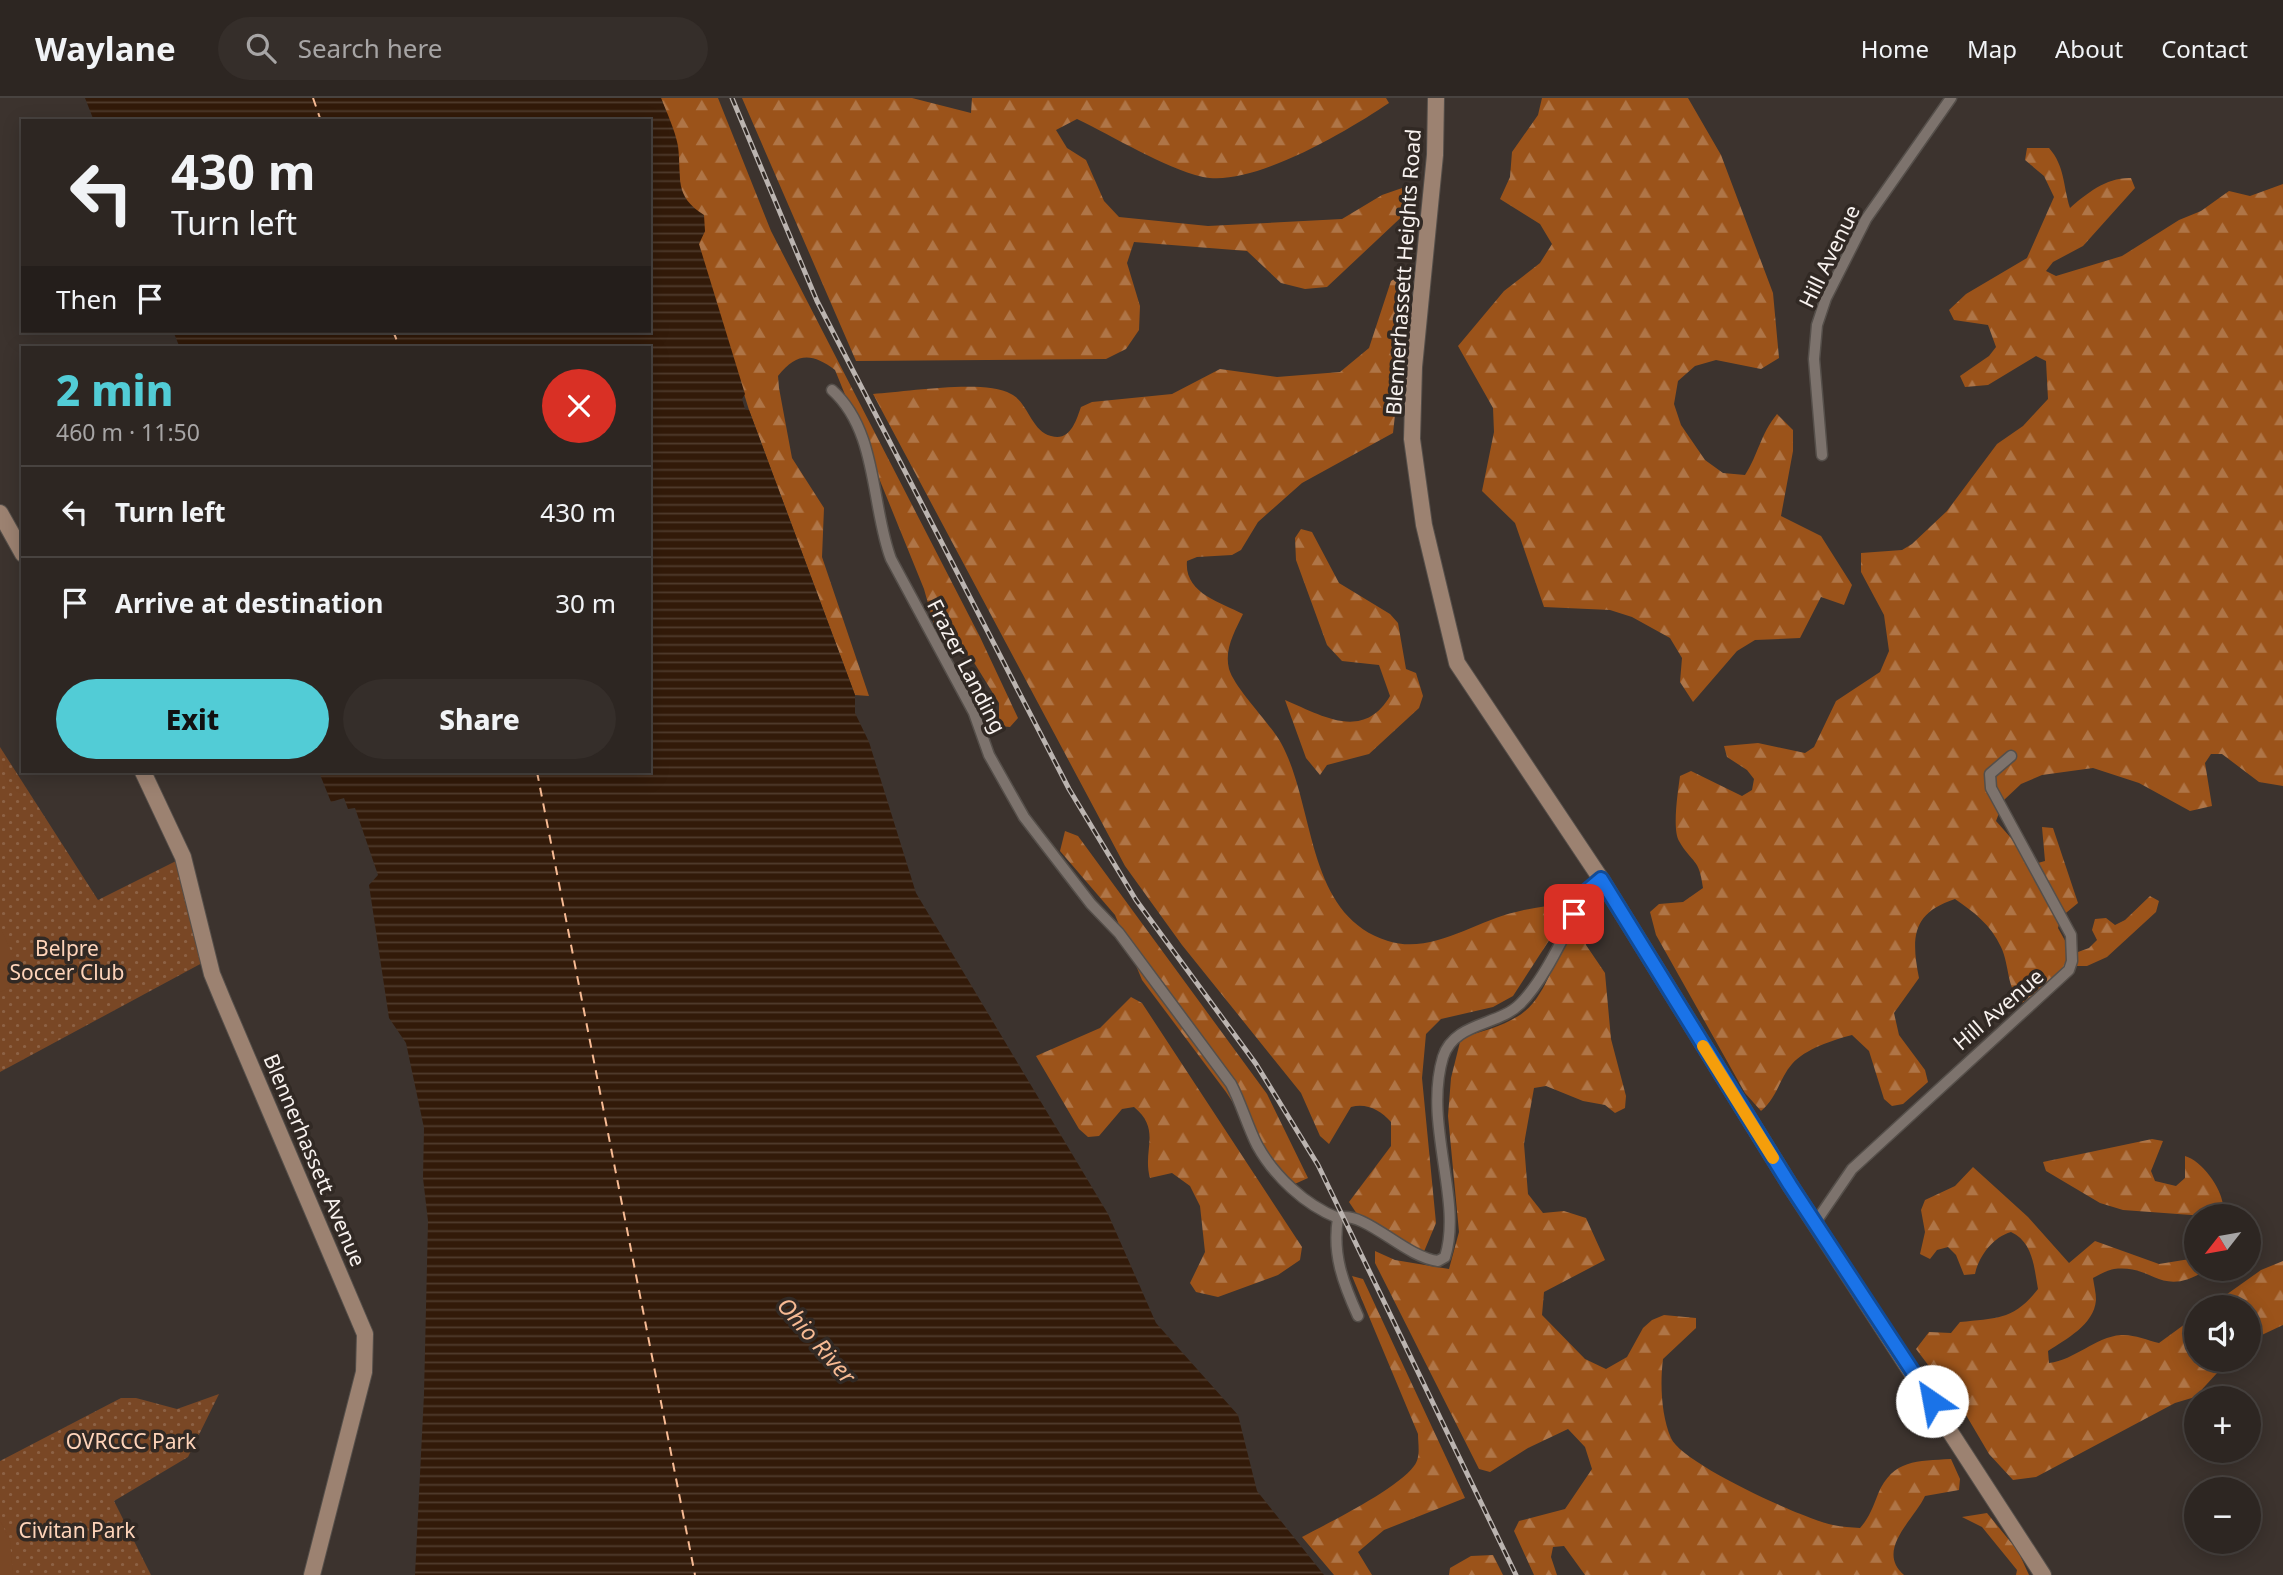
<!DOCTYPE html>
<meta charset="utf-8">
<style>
:root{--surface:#2d2622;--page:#352e2a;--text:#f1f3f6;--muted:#a7a5a5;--line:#484340;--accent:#52ccd6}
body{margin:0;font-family:"Noto Sans",sans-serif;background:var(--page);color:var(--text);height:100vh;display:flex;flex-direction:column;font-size:26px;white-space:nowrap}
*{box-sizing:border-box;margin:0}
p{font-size:23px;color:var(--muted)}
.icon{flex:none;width:38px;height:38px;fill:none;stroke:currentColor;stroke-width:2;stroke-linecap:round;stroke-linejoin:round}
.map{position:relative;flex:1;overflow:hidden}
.sheet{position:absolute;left:21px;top:248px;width:630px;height:427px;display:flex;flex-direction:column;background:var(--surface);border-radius:0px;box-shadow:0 4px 18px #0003,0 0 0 2px var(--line)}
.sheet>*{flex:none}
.guide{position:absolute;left:21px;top:21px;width:630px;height:214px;border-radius:0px;box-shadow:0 4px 18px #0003,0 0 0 2px var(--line);background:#2d2622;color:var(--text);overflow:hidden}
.needle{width:46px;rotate:239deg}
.fabs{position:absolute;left:2184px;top:1106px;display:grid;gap:14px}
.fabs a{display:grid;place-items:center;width:77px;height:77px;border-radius:50%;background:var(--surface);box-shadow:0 4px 18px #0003,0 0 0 2px var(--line);font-size:35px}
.pin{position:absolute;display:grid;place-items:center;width:60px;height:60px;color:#fff;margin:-30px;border-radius:14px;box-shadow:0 4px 10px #0006}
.me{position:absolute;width:77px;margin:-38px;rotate:327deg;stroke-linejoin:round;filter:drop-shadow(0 0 5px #0008)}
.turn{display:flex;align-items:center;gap:24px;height:147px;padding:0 35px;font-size:32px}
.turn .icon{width:91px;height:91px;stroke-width:2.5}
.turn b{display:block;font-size:49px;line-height:60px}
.then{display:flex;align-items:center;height:66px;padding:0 35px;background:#0003;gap:14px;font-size:26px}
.round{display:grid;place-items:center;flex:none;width:74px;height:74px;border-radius:37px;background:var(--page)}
.headline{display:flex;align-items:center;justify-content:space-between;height:119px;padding:0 35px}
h1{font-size:42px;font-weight:800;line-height:52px;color:var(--accent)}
.cta{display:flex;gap:14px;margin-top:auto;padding:14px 35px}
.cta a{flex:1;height:80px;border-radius:42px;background:var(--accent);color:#111;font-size:28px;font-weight:800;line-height:80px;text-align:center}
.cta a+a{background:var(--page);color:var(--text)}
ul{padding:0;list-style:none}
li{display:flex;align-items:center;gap:21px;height:91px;padding:0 35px;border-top:2px solid var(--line)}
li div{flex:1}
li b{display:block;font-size:26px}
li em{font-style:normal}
header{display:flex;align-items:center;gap:42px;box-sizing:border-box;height:98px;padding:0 35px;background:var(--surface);border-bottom:2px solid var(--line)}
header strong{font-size:33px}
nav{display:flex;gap:38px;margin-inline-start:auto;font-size:24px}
.search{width:490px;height:63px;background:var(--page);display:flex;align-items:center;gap:18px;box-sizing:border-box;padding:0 24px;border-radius:38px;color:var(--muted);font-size:26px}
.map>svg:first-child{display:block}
.forest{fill:url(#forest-firs)}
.park{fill:url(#park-dots)}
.pitch{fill:#794725}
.water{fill:url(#water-rules)}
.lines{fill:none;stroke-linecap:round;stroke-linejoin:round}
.ferry{stroke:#f7ba93;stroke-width:2;stroke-dasharray:9 7;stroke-linecap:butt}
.street-casing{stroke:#554f4a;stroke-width:13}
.secondary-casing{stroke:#554f4a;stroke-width:18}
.street{stroke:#7d736d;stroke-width:10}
.secondary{stroke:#9c8271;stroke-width:16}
.rail-casing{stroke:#bbb4b0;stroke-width:5}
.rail{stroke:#312924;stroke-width:2.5;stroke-dasharray:8;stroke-linecap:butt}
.route-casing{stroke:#114b97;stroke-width:18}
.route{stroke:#1a73e8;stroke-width:12}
.slow{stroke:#f59e0b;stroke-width:12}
.labels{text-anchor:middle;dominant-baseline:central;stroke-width:7;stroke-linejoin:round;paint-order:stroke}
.street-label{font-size:21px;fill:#f8f2ef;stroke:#312924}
.park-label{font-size:21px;fill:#fed4ba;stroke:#312924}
.water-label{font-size:23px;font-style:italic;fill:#f7ba93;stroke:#312924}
</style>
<header>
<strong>Waylane</strong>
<div class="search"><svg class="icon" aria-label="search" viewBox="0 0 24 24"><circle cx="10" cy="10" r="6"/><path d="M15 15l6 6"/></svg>Search here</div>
<nav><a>Home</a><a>Map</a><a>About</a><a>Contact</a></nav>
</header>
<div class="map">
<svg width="2283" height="1477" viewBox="0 0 2283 1477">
<defs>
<pattern id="forest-firs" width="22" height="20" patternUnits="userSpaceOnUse" patternTransform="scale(1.75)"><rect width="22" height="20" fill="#9b531a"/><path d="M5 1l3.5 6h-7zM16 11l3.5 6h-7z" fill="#af7547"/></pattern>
<pattern id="park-dots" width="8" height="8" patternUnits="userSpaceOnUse" patternTransform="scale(1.75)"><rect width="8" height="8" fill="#794725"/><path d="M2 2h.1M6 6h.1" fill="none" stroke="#8d6245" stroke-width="1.8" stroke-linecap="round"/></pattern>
<pattern id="water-rules" width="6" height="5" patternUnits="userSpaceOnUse" patternTransform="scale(1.75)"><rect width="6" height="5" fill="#321a09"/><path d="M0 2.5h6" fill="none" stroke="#503c2d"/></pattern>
</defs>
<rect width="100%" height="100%" fill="#3c332e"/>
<g class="forest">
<path d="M 661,0 L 718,0 L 771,133 L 980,539 L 1018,620 L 1010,629 L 999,628 L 999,605 L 970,558 L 949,552 L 936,534 L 924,491 L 835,272 C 812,255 797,254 778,278 L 779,290 L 792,360 L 824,410 L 822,459 L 869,598 L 855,597 L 749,312 L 698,146 L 705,133 L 681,96 L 677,46 Z"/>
<path d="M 742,0 L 912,0 L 971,15 L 972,0 L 1386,0 L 1389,5 C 1349,32 1252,90 1203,79 C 1162,69 1115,39 1077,21 L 1056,32 L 1067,50 L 1086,62 L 1104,103 L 1119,119 L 1208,128 L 1342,121 L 1382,97 L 1405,89 L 1410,111 L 1327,189 L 1305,191 L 1281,185 L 1247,153 L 1134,144 L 1127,165 L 1140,208 L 1139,232 L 1126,251 L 1106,261 L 856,263 Z"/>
<path d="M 1542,0 L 1688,0 L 1721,57 L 1773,195 L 1779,260 L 1761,271 L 1716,262 L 1695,268 L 1678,283 L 1674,306 L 1681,327 L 1705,362 L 1723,375 L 1745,377 C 1759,355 1760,337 1777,316 L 1793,332 L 1793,353 L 1781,418 L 1821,438 L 1852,487 L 1844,507 L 1821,499 L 1800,540 L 1755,542 L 1737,553 L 1693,604 L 1680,584 L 1682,560 L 1670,540 L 1632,519 L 1610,512 L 1544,509 L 1515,425 L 1482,393 L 1494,334 L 1493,310 L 1458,248 L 1504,193 L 1540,165 L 1552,146 L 1540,126 L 1500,101 L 1510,79 L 1512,54 L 1538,17 Z"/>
<path d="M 2027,50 L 2049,50 C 2065,68 2063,88 2070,110 C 2087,95 2107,79 2131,80 L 2135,90 L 2083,148 L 2053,164 L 2046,173 L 2056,178 L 2122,158 L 2179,122 L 2201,113 L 2229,93 L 2250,98 L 2283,86 L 2283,688 L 2259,684 L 2222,656 L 2211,656 L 2205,665 L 2212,708 L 2190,713 L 2139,685 L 2093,670 L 2042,677 L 2021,686 L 2004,702 L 1996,723 L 2034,766 L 2045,763 L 2042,729 L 2053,730 L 2078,805 L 2061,819 L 2058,830 L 2068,848 L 2078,854 L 2089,850 L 2097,842 L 2092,832 L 2095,821 L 2106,820 L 2115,827 L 2125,822 L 2150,798 L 2159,803 L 2156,814 L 2107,859 L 2087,868 L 2071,868 L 2022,905 C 2006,890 2010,868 2001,849 C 1991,827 1974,814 1955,801 C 1912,815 1911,839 1919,880 L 1894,915 L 1899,937 L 1925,972 L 1928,984 L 1903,1006 L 1892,1008 L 1884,1001 L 1869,953 L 1852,937 C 1833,942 1805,951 1792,966 C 1779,981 1777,1000 1761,1013 L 1745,995 L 1656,837 L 1650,814 L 1659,806 L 1683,804 L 1703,790 C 1699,759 1693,767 1679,743 C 1672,731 1678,693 1680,678 L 1691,673 L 1742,698 L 1752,692 L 1754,681 L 1747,672 L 1727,659 L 1724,648 L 1758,645 L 1805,655 L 1814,649 L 1836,603 L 1880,574 L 1889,553 L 1884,517 L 1861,474 L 1861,455 L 1902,452 L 1912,446 L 1947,413 L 1997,346 L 2023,328 L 2048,301 L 2046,263 L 2036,258 L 1988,287 L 1965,289 L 1960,278 L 1989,258 L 1996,249 L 1988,227 L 1954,222 L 1949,212 L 1966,196 L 2027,160 L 2054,99 L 2044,78 L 2025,62 Z"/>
<path d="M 1401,177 L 1408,198 L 1393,335 L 1302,385 L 1258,424 L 1241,452 L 1232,457 L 1197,459 L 1187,463 C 1184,495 1220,504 1243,516 C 1235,533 1224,551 1229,571 C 1235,591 1270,625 1281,645 C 1316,709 1305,817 1388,843 C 1432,857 1475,823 1516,814 C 1535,809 1554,807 1574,804 L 1513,898 L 1493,909 L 1441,921 L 1426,936 L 1422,980 L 1436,1125 L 1423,1156 L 1357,1116 L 1349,1104 L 1391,1048 L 1391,1024 C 1380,1012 1367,1005 1351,1009 L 1329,1046 L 1320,1038 L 1301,995 L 1182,847 L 1125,768 L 873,296 C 907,294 984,281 1011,296 C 1028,304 1031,333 1051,338 C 1070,344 1076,323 1081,309 L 1092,304 L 1172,296 L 1220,271 L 1277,279 L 1340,274 L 1369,250 L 1391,183 Z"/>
<path d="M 1301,431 L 1312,434 L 1339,485 L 1390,516 L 1398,525 L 1406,571 L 1416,575 L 1423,598 L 1419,610 L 1369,656 L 1327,667 L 1320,677 L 1306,660 L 1285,602 C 1321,617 1363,644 1390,598 L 1379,567 L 1342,563 L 1327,547 L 1296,462 L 1295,440 Z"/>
<path d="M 1065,733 L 1078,738 L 1267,996 L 1308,1080 L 1288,1089 L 1226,994 L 1142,882 L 1115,817 L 1060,753 Z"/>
<path d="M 1581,827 L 1586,847 L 1605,875 L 1611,941 L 1626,998 L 1625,1010 L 1615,1015 L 1605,1007 L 1583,1003 L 1546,988 L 1534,990 L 1524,1046 L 1528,1096 L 1543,1115 L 1564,1113 L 1586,1120 L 1605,1162 L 1544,1194 L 1542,1217 L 1585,1261 L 1606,1271 L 1627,1259 L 1643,1230 L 1652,1222 L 1664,1217 L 1696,1220 L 1696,1230 L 1663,1261 C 1660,1285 1661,1317 1671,1340 C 1682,1366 1804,1421 1833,1427 C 1842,1429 1851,1429 1860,1430 C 1869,1420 1873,1409 1878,1396 C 1893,1361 1917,1363 1951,1361 L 1960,1381 L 1959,1392 L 1925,1398 C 1914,1422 1875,1452 1904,1477 L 1585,1477 L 1564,1448 L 1553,1449 L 1551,1459 L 1557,1477 L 1534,1477 L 1514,1433 L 1519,1423 L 1565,1411 L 1592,1371 L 1585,1349 L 1568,1331 L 1528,1350 L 1490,1374 L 1479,1371 L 1375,1165 L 1375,1153 L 1395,1162 L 1449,1171 L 1459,1134 L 1448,1018 L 1451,980 L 1461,940 C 1485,932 1516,926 1533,905 C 1553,881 1556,848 1581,827 Z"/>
<path d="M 1131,899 L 1142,905 L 1302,1149 L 1300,1162 L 1278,1177 L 1218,1199 L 1196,1194 L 1190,1185 L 1205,1154 L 1200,1108 L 1190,1088 L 1172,1075 L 1150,1080 C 1142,1052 1162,1032 1134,1009 L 1122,1011 L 1099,1038 L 1088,1039 L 1079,1031 L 1036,958 L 1100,930 Z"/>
<path d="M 2152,1041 L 2163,1043 L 2151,1073 L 2155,1083 L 2176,1088 L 2185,1080 L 2185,1058 C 2202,1063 2221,1089 2223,1107 L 2205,1118 L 2123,1112 L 2100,1105 L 2046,1073 L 2043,1064 Z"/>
<path d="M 1973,1069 L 2028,1119 L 2069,1165 L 2095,1143 L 2159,1166 L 2196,1160 L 2196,1171 L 2208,1171 C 2160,1202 2155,1166 2114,1171 C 2107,1172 2099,1177 2093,1180 C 2094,1187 2096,1195 2096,1202 C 2094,1227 2066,1241 2048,1253 L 2049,1265 C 2075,1262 2095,1239 2121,1237 C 2133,1236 2147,1242 2159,1245 L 2196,1218 L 2196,1262 L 2229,1262 L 2195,1299 L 2175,1305 L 2036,1379 L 2013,1382 L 1989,1356 L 1966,1317 L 1916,1251 L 1929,1234 L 1951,1235 L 1960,1224 C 1997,1220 2014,1222 2038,1191 C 2034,1169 2033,1144 2011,1134 C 1993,1139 1979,1158 1975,1176 L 1964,1177 L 1956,1157 L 1948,1149 L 1937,1152 L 1930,1161 L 1920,1156 L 1925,1134 L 1921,1112 L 1925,1102 L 1955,1088 Z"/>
<path d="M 2283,1163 L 2283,1227 L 2249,1243 L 2249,1209 L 2209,1209 L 2261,1172 Z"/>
<path d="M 1352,1178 L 1363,1181 L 1465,1400 L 1384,1432 L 1358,1454 L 1372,1477 L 1334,1477 L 1302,1439 C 1330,1424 1396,1392 1414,1368 C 1421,1359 1418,1347 1418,1336 Z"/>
<path d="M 1987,1415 L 2018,1453 L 2029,1477 L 2016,1477 L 2017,1472 L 1982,1429 L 1962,1419 Z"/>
<path d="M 1493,1457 L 1503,1477 L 1449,1477 L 1450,1470 L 1471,1458 Z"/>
</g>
<g class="park">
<path d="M 0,649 L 98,802 L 178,762 L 204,864 L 0,974 Z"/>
<path d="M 219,1296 L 188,1359 L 114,1403 L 151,1477 L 0,1477 L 0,1363 L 121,1300 L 136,1300 L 177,1311 Z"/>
</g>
<g class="pitch">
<path d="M 0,829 L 25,883 L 0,894 Z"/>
<path d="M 0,1422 L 10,1443 L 13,1477 L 0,1477 Z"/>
</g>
<path class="water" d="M 85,0 L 661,0 C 667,15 675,32 678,48 C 682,81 673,97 704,117 L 705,133 L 699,146 L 745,296 L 742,301 L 745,311 L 749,312 L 855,597 L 855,615 L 869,644 L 916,795 L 1108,1116 L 1156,1225 L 1238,1317 L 1257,1393 L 1324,1477 L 415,1477 L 424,1296 L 428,1123 L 423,1080 L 424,1030 L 406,945 L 389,920 L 369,787 L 378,777 L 355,710 L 348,711 L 344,700 L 331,704 L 319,674 L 649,674 L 649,250 L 180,250 L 173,233 L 649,233 L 649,23 L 94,23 Z"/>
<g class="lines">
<g class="ferry">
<path d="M 313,0 L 321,23"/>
<path d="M 393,233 L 400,250"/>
<path d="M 537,674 L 695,1477"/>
</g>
<g class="street-casing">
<g id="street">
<path d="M 832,292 C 878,333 871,409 891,461 L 974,615 L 989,657 L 1024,719 L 1091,806 L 1119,835 L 1231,986 C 1241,1005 1247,1027 1257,1047 C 1274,1078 1305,1107 1338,1120 C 1332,1156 1343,1185 1358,1218"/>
<path d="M 1822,357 L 1814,261 L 1817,227 L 1826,200 L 1866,121 L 1951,0"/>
<path d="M 1338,1120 C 1365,1112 1404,1159 1438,1163 L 1445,1159 C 1463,1102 1423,1026 1443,959 C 1454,924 1498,928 1520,906 C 1548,878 1568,827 1588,792 L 1601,781"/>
<path d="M 1815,1125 L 1852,1071 L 2069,872 L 2072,863 L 2071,837 L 1991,690 L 1990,676 L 2011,658"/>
</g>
</g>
<g class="secondary-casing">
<g id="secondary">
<path d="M 1436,0 L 1435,57 L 1414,269 L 1412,341 L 1424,427 L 1457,565 L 1601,781 L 1790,1087 L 2043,1477"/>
<path d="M 0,415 L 23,456"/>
<path d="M 143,674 L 183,759 L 212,876 L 224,905 L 365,1236 L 364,1274 L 312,1477"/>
</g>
</g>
<use href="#street" class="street"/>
<use href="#secondary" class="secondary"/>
<g class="rail-casing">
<path id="rail" d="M 732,0 L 817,203 L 1069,691 L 1136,802 L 1256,966 L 1318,1067 L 1516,1477"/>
</g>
<use href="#rail" class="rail"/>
</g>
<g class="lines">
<g class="route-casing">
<path id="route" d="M 1574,816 L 1588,792 L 1601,781 L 1790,1087 L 1932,1303"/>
</g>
<use href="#route" class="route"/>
<path class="slow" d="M 1703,948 L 1773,1060"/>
</g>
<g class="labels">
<g class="street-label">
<text transform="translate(1829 158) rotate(-64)">Hill Avenue</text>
<text transform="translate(1403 174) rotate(-86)">Blennerhassett Heights Road</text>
<text transform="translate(967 568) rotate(63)">Frazer Landing</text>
<text transform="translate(1998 911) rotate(-41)">Hill Avenue</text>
<text transform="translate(315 1062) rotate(67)">Blennerhassett Avenue</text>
</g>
<g class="park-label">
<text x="67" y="850">Belpre<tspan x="67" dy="24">Soccer Club</tspan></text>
<text x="131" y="1343">OVRCCC Park</text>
<text x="77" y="1432">Civitan Park</text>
</g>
<g class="water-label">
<text transform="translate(817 1242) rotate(49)">Ohio River</text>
</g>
</g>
</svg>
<div class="fabs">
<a><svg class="needle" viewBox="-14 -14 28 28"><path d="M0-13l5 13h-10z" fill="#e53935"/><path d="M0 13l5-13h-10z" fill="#a7a5a5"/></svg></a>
<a><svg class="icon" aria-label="sound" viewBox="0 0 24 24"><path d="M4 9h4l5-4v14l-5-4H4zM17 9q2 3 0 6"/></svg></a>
<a>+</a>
<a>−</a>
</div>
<div class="pin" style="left:1574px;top:816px;background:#d93025"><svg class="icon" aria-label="arrive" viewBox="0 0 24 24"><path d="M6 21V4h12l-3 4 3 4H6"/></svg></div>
<svg class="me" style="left:1932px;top:1303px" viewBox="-20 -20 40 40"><circle r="19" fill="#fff"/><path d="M0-13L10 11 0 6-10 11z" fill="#1a73e8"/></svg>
<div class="guide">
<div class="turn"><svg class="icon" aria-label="left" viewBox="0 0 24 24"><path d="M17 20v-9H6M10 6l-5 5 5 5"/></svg><div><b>430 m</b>Turn left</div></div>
<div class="then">Then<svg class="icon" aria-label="arrive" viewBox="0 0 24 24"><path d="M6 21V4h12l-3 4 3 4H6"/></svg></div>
</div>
<section class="sheet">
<div class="headline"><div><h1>2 min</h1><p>460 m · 11:50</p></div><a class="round" style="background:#d93025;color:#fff"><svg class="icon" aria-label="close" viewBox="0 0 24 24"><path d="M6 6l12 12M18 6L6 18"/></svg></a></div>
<ul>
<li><svg class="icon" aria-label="left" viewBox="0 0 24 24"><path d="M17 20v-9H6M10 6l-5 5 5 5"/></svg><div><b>Turn left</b></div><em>430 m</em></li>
<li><svg class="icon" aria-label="arrive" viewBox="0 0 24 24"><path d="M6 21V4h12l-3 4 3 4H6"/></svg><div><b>Arrive at destination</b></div><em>30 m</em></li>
</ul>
<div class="cta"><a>Exit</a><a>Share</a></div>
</section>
</div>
